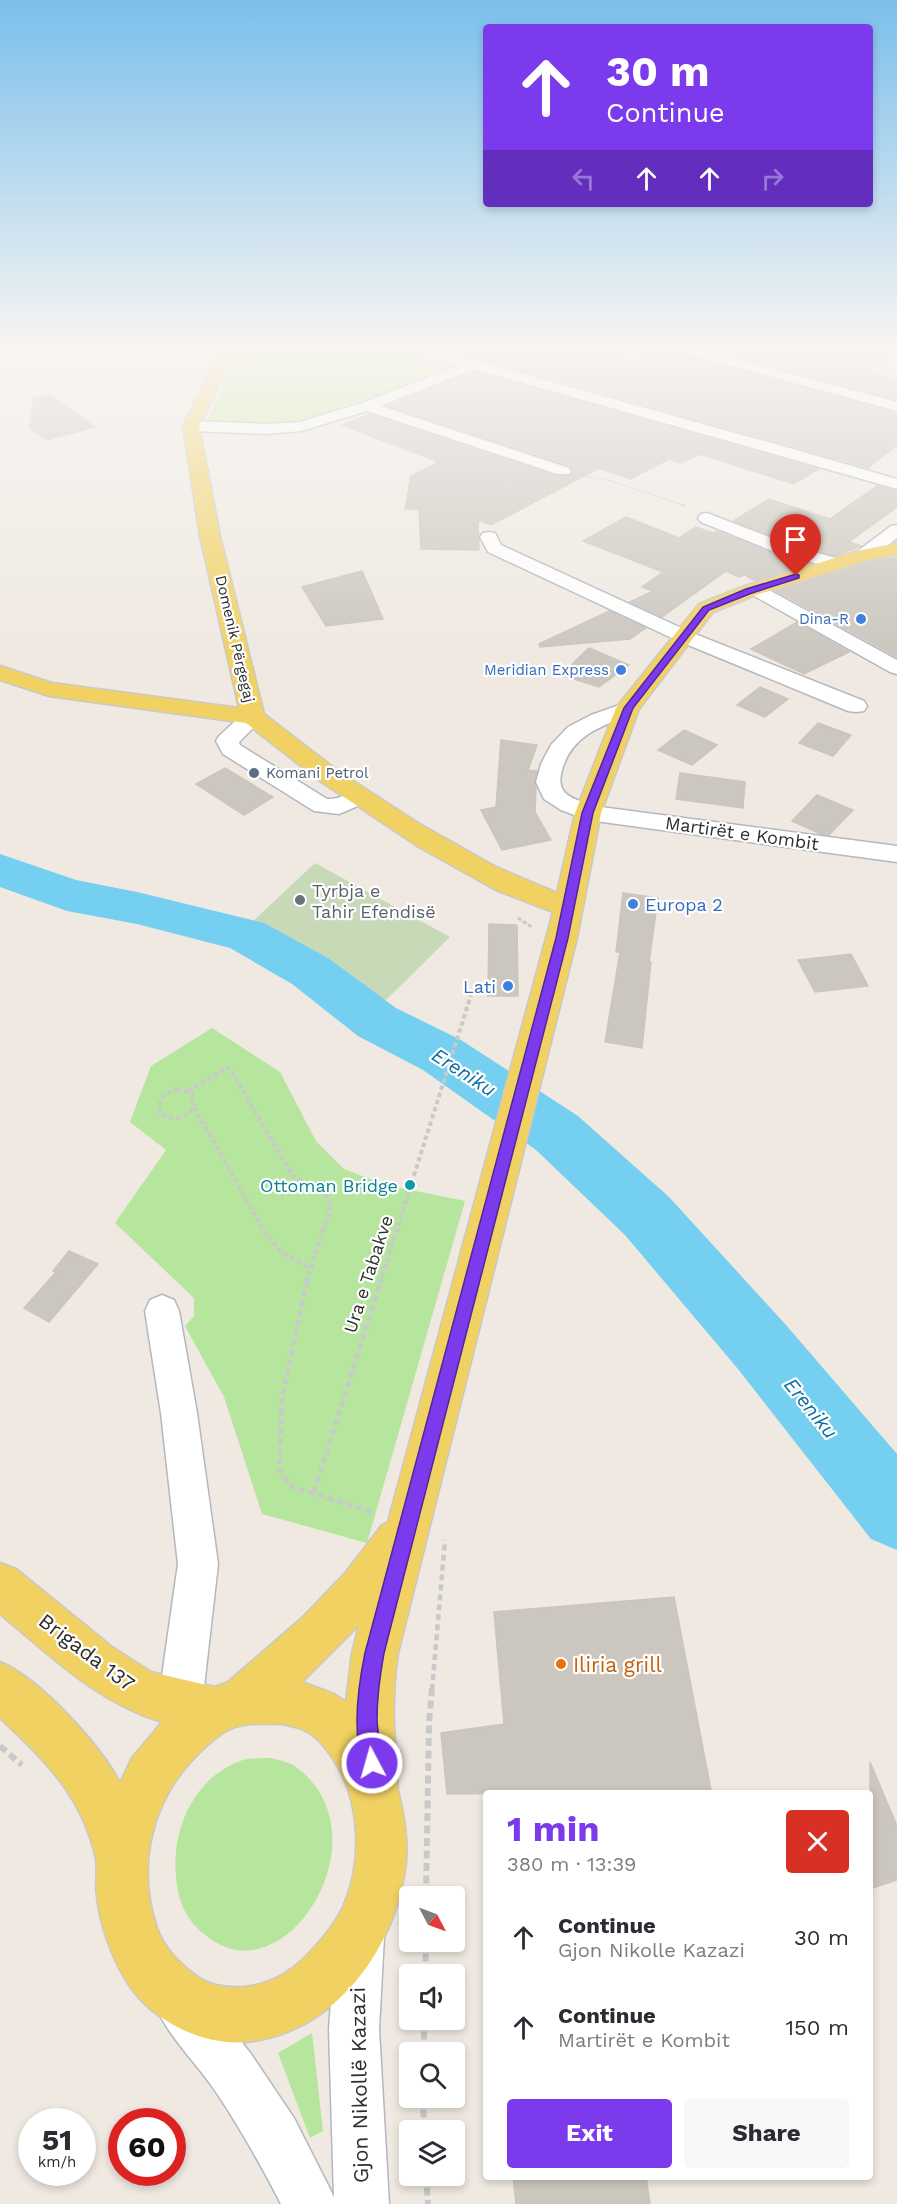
<!DOCTYPE html>
<meta charset="utf-8">
<style>
:root{--surface:#fff;--page:#f7f7f7;--text:#2b2b33;--muted:#7c7c81;--accent:#7c3aed}
body{margin:0;font-family:"Work Sans",sans-serif;background:var(--page);color:var(--text);height:100vh;display:flex;flex-direction:column;font-size:22px;white-space:nowrap}
*{box-sizing:border-box;margin:0}
p{font-size:20px;color:var(--muted)}
.icon{flex:none;width:33px;height:33px;fill:none;stroke:currentColor;stroke-width:2;stroke-linecap:round;stroke-linejoin:round}
.map{position:relative;flex:1;overflow:hidden}
.drawer{position:absolute;left:483px;top:1790px;width:390px;height:390px;display:flex;flex-direction:column;background:var(--surface);border-radius:6px;box-shadow:0 3px 9px #0003}
.drawer>*{flex:none}
.top-card{position:absolute;left:483px;top:24px;width:390px;height:183px;border-radius:6px;box-shadow:0 3px 9px #0003;background:#7c3aed;color:#fff;overflow:hidden}
.needle{width:39px;rotate:131deg}
.controls{position:absolute;left:399px;top:1886px;display:grid;gap:12px}
.controls a{display:grid;place-items:center;width:66px;height:66px;border-radius:6px;background:var(--surface);box-shadow:0 3px 9px #0003;font-size:30px}
.speed{position:absolute;left:18px;top:2108px;display:flex;gap:12px;font-size:30px;font-weight:700;text-align:center}
.speed>*{display:grid;place-content:center;width:78px;height:78px;border-radius:50%;background:var(--surface);box-shadow:0 3px 9px #0003;line-height:1}
.speed small{font-size:15px;font-weight:400}
.speed .limit{border:9px solid #d22;background:#fff;color:#111}
.pin{position:absolute;display:grid;place-items:center;width:51px;height:51px;color:#fff;margin:-62px -26px;border-radius:50% 50% 50% 0;rotate:-45deg;box-shadow:0 0 6px #0007}
.pin .icon{rotate:45deg}
.me{position:absolute;width:66px;margin:-33px;rotate:354deg;stroke-linejoin:round;filter:drop-shadow(0 0 4px #0008)}
.turn{display:flex;align-items:center;gap:21px;height:126px;padding:0 24px;font-size:27px}
.turn .icon{width:78px;height:78px;stroke-width:2.5}
.turn b{display:block;font-size:42px;line-height:51px}
.lanes{display:flex;align-items:center;height:57px;padding:0 24px;background:#0003;justify-content:center;gap:30px;direction:ltr}
.lanes .off{opacity:.35}
.round{display:grid;place-items:center;flex:none;width:63px;height:63px;border-radius:6px;background:var(--page)}
.head{display:flex;align-items:center;justify-content:space-between;height:102px;padding:0 24px}
h1{font-size:36px;font-weight:700;line-height:45px;color:var(--accent)}
.cta{display:flex;gap:12px;margin-top:auto;padding:12px 24px}
.cta a{flex:1;height:69px;border-radius:6px;background:var(--accent);color:#fff;font-size:24px;font-weight:700;line-height:69px;text-align:center}
.cta a+a{background:var(--page);color:var(--text)}
ul{padding:0;list-style:none}
li{display:flex;align-items:center;gap:18px;height:90px;padding:0 24px}
li div{flex:1}
li b{display:block;font-size:22px}
li em{font-style:normal}
.map>svg:first-child{display:block}
.green{fill:#b6e59e}
.cemetery{fill:#c8d9b8}
.pitch{fill:#c9ec9a}
.lines{fill:none;stroke-linecap:round;stroke-linejoin:round}
.river{fill:#75cff0;fill-rule:evenodd}
.building{fill:#cbc7bf;stroke:#cbc5ba;stroke-width:1.5}
.minor-casing{stroke:#b4b7c1;stroke-width:3}
.major-casing{stroke:#c9c9c9;stroke-width:3}
.path-far5{stroke:#c9c9c9;stroke-width:1.5;stroke-dasharray:2 1.5;stroke-linecap:butt}
.path-far4{stroke:#c9c9c9;stroke-width:2;stroke-dasharray:3 2;stroke-linecap:butt}
.path-far3{stroke:#c9c9c9;stroke-width:3;stroke-dasharray:4 2;stroke-linecap:butt}
.path-far2{stroke:#c9c9c9;stroke-width:4;stroke-dasharray:4.5 3;stroke-linecap:butt}
.path-far1{stroke:#c9c9c9;stroke-width:4.5;stroke-dasharray:6 4;stroke-linecap:butt}
.path{stroke:#c9c9c9;stroke-width:6;stroke-dasharray:8 4.5;stroke-linecap:butt}
.minor{fill:#fff;fill-rule:evenodd}
.major{fill:#f2d163;fill-rule:evenodd}
.route{fill:#7c3aed;stroke:#51269a;stroke-width:1.5}
.shop-dot{fill:#3f7fe0;stroke:#fff;stroke-width:2}
.service-dot{fill:#5c6f8a;stroke:#fff;stroke-width:2}
.worship-dot{fill:#6b7280;stroke:#fff;stroke-width:2}
.culture-dot{fill:#0f9aa8;stroke:#fff;stroke-width:2}
.food-dot{fill:#e8710a;stroke:#fff;stroke-width:2}
.labels{text-anchor:middle;dominant-baseline:central;stroke-width:4.5;stroke-linejoin:round;paint-order:stroke}
.far-shop-label{font-size:15px;fill:#366cbe;stroke:#fff;text-anchor:end}
.far-street-label{font-size:15px;fill:#2e2e2e;stroke:#fff}
.far-service-label{font-size:15px;fill:#4e5e75;stroke:#fff;text-anchor:start}
.street-label{font-size:18px;fill:#2e2e2e;stroke:#fff}
.worship-label{font-size:18px;fill:#5b616d;stroke:#fff;text-anchor:start}
.shop-label{font-size:18px;fill:#366cbe;stroke:#fff;text-anchor:start}
.culture-label{font-size:18px;fill:#0d838f;stroke:#fff;text-anchor:end}
.water-label{font-size:20px;font-style:italic;fill:#0d6fa3;stroke:#fff}
.near-street-label{font-size:21px;fill:#2e2e2e;stroke:#fff}
.near-food-label{font-size:21px;fill:#c56008;stroke:#fff;text-anchor:start}
</style>
<div class="map">
<svg width="897" height="2204" viewBox="0 0 897 2204">
<rect width="100%" height="100%" fill="#efe9e1"/>
<g class="green">
<path d="M 212,1028 L 280,1072 L 316,1141 L 344,1169 L 386,1185 L 465,1201 L 367,1543 L 262,1514 L 224,1397 L 185,1326 L 194,1316 L 194,1298 L 115,1223 L 166,1150 L 130,1122 L 151,1066 Z"/>
<path d="M 271,1758 C 279,1760 289,1762 296,1767 C 386,1833 290,1993 212,1940 C 197,1930 185,1917 180,1899 C 165,1845 187,1779 243,1760 C 252,1758 262,1758 271,1758 Z"/>
<path d="M 312,2033 L 323,2131 L 310,2138 L 278,2053 Z"/>
</g>
<path class="cemetery" d="M 315,863 L 450,937 L 386,1000 L 234,939 Z"/>
<path class="pitch" d="M 242,346 L 392,346 L 458,364 C 401,388 339,420 277,425 C 254,426 230,423 207,422 Z"/>
<g class="lines">
<path class="river" d="M 0,854 L 76,880 L 137,892 L 264,923 L 328,958 L 396,1008 L 461,1040 L 578,1116 L 669,1197 L 786,1325 L 897,1454 L 897,1550 L 871,1539 L 738,1369 L 625,1235 L 536,1150 L 423,1070 L 358,1036 L 292,984 L 230,948 L 137,924 L 67,911 L 0,887 Z"/>
</g>
<g class="building">
<path d="M 442,346 L 584,346 L 640,361 L 642,346 L 665,346 L 668,351 L 897,413 L 897,445 L 868,468 L 442,348 Z"/>
<path d="M 698,346 L 897,346 L 897,353 L 865,372 L 897,381 L 897,400 Z"/>
<path d="M 474,371 L 818,469 L 794,484 L 700,454 L 681,463 L 669,459 L 630,479 L 599,468 L 491,525 L 478,520 L 479,550 L 421,549 L 419,509 L 405,509 L 411,476 L 439,462 L 342,425 L 370,414 L 556,476 L 569,476 L 573,472 L 570,466 L 389,406 Z"/>
<path d="M 51,396 L 95,427 L 47,440 L 30,428 L 34,397 Z"/>
<path d="M 877,486 L 897,491 L 897,507 L 849,542 L 861,546 L 835,556 L 788,542 L 733,521 L 769,499 L 830,519 Z"/>
<path d="M 626,517 L 679,538 L 696,527 L 713,533 L 717,531 L 774,554 L 809,564 L 755,581 L 745,575 L 739,577 L 726,571 L 662,617 L 630,602 L 653,591 L 642,587 L 663,572 L 583,541 Z"/>
<path d="M 894,558 L 897,559 L 897,657 L 776,591 L 869,562 Z"/>
<path d="M 362,571 L 383,619 L 326,626 L 302,587 Z"/>
<path d="M 609,611 L 646,628 L 630,639 L 540,647 L 539,644 Z"/>
<path d="M 797,622 L 849,652 L 804,674 L 751,649 Z"/>
<path d="M 589,648 L 629,665 L 599,687 L 561,675 Z"/>
<path d="M 760,687 L 788,699 L 765,717 L 737,705 Z"/>
<path d="M 818,723 L 851,735 L 833,756 L 799,743 Z"/>
<path d="M 684,730 L 717,745 L 692,765 L 658,750 Z"/>
<path d="M 501,740 L 537,745 L 528,770 L 537,771 L 534,781 L 536,788 L 535,812 L 551,840 L 502,850 L 481,810 L 496,807 Z"/>
<path d="M 225,768 L 273,797 L 244,815 L 196,784 Z"/>
<path d="M 680,773 L 745,782 L 743,808 L 676,799 Z"/>
<path d="M 817,795 L 853,810 L 829,835 L 821,834 L 792,821 Z"/>
<path d="M 623,893 L 658,898 L 649,962 L 651,962 L 642,1048 L 605,1042 L 620,952 L 616,952 Z"/>
<path d="M 489,924 L 517,925 L 518,996 L 488,996 Z"/>
<path d="M 851,954 L 868,986 L 815,992 L 798,960 Z"/>
<path d="M 69,1251 L 98,1264 L 49,1322 L 24,1308 L 56,1272 L 53,1271 Z"/>
<path d="M 674,1597 L 711,1790 L 684,1792 L 447,1794 L 441,1733 L 504,1724 L 494,1612 Z"/>
<path d="M 870,1762 L 897,1826 L 897,1880 L 870,1889 Z"/>
<path d="M 513,2176 L 646,2176 L 650,2204 L 516,2204 Z"/>
</g>
<g class="lines">
<g class="minor-casing">
<g id="minor">
<path d="M 403,346 L 425,346 C 581,391 740,433 897,479 L 897,489 L 474,369 L 381,406 L 569,468 L 571,471 L 569,474 L 557,474 L 367,411 L 301,431 L 266,434 L 191,431 L 183,426 L 191,421 L 266,424 L 300,422 L 362,403 L 460,365 L 405,349 Z"/>
<path d="M 667,346 L 689,346 L 897,402 L 897,411 L 669,349 Z"/>
<path d="M 707,513 L 787,544 L 842,560 L 845,564 L 842,568 L 836,569 L 775,552 L 701,522 L 698,518 L 701,514 Z"/>
<path d="M 897,525 L 897,538 L 870,559 L 858,559 L 855,555 L 858,551 L 891,526 Z"/>
<path d="M 489,532 L 495,533 L 501,545 L 690,632 L 864,701 L 867,706 L 864,711 L 856,712 L 848,711 L 676,640 L 488,552 L 480,537 L 483,533 Z"/>
<path d="M 756,583 L 897,660 L 897,674 L 890,672 L 749,593 L 747,589 L 749,585 Z"/>
<path d="M 628,702 L 636,703 L 639,708 L 636,713 C 604,725 572,734 562,770 C 555,795 572,798 593,806 L 897,846 L 897,862 L 588,820 L 561,810 L 544,799 L 536,782 L 541,764 L 551,745 L 568,727 L 591,715 Z"/>
<path d="M 253,711 L 261,712 L 264,717 L 239,742 L 240,745 L 327,799 C 342,800 352,788 367,792 L 371,797 L 367,802 L 339,814 L 314,811 L 223,754 L 216,741 L 219,736 L 245,712 Z"/>
<path d="M 162,1295 L 174,1300 L 179,1311 L 197,1413 L 218,1564 L 202,1704 L 195,1719 L 180,1726 L 165,1719 L 158,1704 L 178,1564 L 161,1413 L 145,1311 L 150,1300 Z"/>
<path d="M 360,1913 L 377,1920 L 384,1937 L 379,2029 L 389,2204 L 281,2204 C 261,2165 240,2128 216,2092 C 196,2062 169,2038 155,2005 L 162,1987 L 180,1980 L 198,1987 L 251,2054 L 294,2118 L 334,2197 L 329,2029 L 336,1937 L 343,1920 Z"/>
</g>
</g>
<g class="major-casing">
<path id="major" d="M 224,346 L 238,346 L 199,426 L 220,536 L 264,714 L 338,771 L 418,823 L 496,867 L 557,893 L 575,813 L 616,708 L 699,604 L 742,587 L 857,551 L 897,543 L 897,555 L 868,560 L 756,595 L 713,612 L 639,709 L 601,813 L 577,938 L 398,1653 C 392,1691 393,1729 397,1767 C 398,1775 397,1783 398,1790 C 404,1814 408,1837 406,1862 C 397,1948 335,2034 245,2042 C 201,2046 150,2019 127,1982 C 112,1958 100,1925 97,1896 C 95,1884 98,1871 96,1859 C 83,1797 45,1760 0,1718 L 0,1662 C 40,1679 100,1744 120,1783 L 132,1758 L 162,1722 C 98,1703 51,1656 0,1614 L 0,1563 L 16,1569 L 112,1647 L 151,1672 L 215,1687 L 228,1682 L 303,1617 L 346,1572 L 382,1525 L 388,1522 L 553,912 L 496,890 L 419,847 L 320,781 L 246,723 L 49,696 L 0,680 L 0,666 L 52,683 L 239,708 L 200,536 L 183,426 ZM 359,1625 L 352,1653 L 346,1702 L 334,1694 L 302,1682 ZM 282,1724 C 289,1726 297,1727 304,1730 C 316,1735 326,1748 333,1759 C 361,1800 363,1862 343,1907 C 335,1924 323,1938 311,1951 C 293,1971 272,1984 245,1987 C 229,1988 215,1987 201,1979 C 183,1967 164,1949 157,1928 C 136,1867 151,1802 196,1756 C 206,1746 219,1734 232,1728 C 247,1722 267,1724 282,1724 Z"/>
</g>
<path class="path-far5" d="M 584,476 L 615,482 L 685,506"/>
<path class="path-far4" d="M 681,504 L 686,506"/>
<path class="path-far3" d="M 518,918 L 532,927"/>
<g class="path-far2">
<path d="M 177,1089 L 192,1094 L 193,1107 C 185,1120 171,1121 159,1112 C 159,1098 164,1094 177,1089 Z"/>
<path d="M 188,1091 L 229,1067 L 293,1176 L 328,1196 L 331,1206 L 306,1283"/>
<path d="M 194,1107 L 265,1233 L 281,1252 L 310,1268"/>
<path d="M 380,1283 L 471,995"/>
</g>
<g class="path-far1">
<path d="M 307,1281 L 282,1398 L 279,1469 L 292,1487 L 374,1512"/>
<path d="M 314,1492 L 381,1281"/>
<path d="M 432,1690 L 445,1540"/>
</g>
<g class="path">
<path d="M 0,1746 L 22,1765"/>
<path d="M 426,1896 L 429,1723 L 432,1688"/>
<path d="M 425,1974 L 426,1941"/>
<path d="M 424,2019 L 424,2052"/>
<path d="M 423,2097 L 424,2130"/>
<path d="M 426,2175 L 428,2204"/>
</g>
<use href="#minor" class="minor"/>
<use href="#major" class="major"/>
</g>
<linearGradient id="sky" x2="0" y2="1"><stop stop-color="#7abfeb"/><stop offset="0.53" stop-color="#f8f5f2"/><stop offset="1" stop-color="#f8f5f2" stop-opacity="0"/></linearGradient>
<rect width="897" height="655" fill="url(#sky)"/>
<path class="route" d="M 796,574 L 799,575 L 799,578 L 752,593 L 709,610 L 633,708 L 593,813 L 568,938 L 384,1653 C 380,1675 377,1696 377,1719 C 377,1735 385,1755 379,1770 L 372,1773 L 365,1770 C 351,1736 358,1687 365,1653 L 556,938 L 582,813 L 624,708 L 703,607 L 746,589 Z"/>
<g class="shop-dot">
<circle cx="861" cy="619" r="6"/>
<circle cx="621" cy="670" r="6"/>
<circle cx="633" cy="904" r="6"/>
<circle cx="508" cy="986" r="6"/>
</g>
<circle class="service-dot" cx="254" cy="773" r="6"/>
<circle class="worship-dot" cx="300" cy="900" r="6"/>
<circle class="culture-dot" cx="410" cy="1185" r="6"/>
<circle class="food-dot" cx="561" cy="1664" r="6"/>
<g class="labels">
<g class="far-shop-label">
<text x="849" y="619">Dina-R</text>
<text x="609" y="670">Meridian Express</text>
</g>
<g class="far-street-label">
<text transform="translate(235 639) rotate(77)">Domenik Përgegaj</text>
</g>
<g class="far-service-label">
<text x="266" y="773">Komani Petrol</text>
</g>
<g class="street-label">
<text transform="translate(742 833) rotate(8)">Martirët e Kombit</text>
<text transform="translate(368 1274) rotate(-72)">Ura e Tabakve</text>
</g>
<g class="worship-label">
<text x="312" y="890">Tyrbja e<tspan x="312" dy="21">Tahir Efendisë</tspan></text>
</g>
<g class="shop-label">
<text x="645" y="904">Europa 2</text>
<text x="496" y="986" text-anchor="end">Lati</text>
</g>
<g class="culture-label">
<text x="398" y="1185">Ottoman Bridge</text>
</g>
<g class="water-label">
<text transform="translate(464 1072) rotate(33)">Ereniku</text>
<text transform="translate(811 1408) rotate(51)">Ereniku</text>
</g>
<g class="near-street-label">
<text transform="translate(87 1652) rotate(37)">Brigada 137</text>
<text transform="translate(359 2085) rotate(-91)">Gjon Nikollë Kazazi</text>
</g>
<g class="near-food-label">
<text x="573" y="1664">Iliria grill</text>
</g>
</g>
</svg>
<div class="controls">
<a><svg class="needle" viewBox="-14 -14 28 28"><path d="M0-13l5 13h-10z" fill="#e53935"/><path d="M0 13l5-13h-10z" fill="#7c7c81"/></svg></a>
<a><svg class="icon" aria-label="sound" viewBox="0 0 24 24"><path d="M4 9h4l5-4v14l-5-4H4zM17 9q2 3 0 6"/></svg></a>
<a><svg class="icon" aria-label="search" viewBox="0 0 24 24"><circle cx="10" cy="10" r="6"/><path d="M15 15l6 6"/></svg></a>
<a><svg class="icon" aria-label="layers" viewBox="0 0 24 24"><path d="M12 4l9 5-9 5-9-5zM3 14l9 5 9-5"/></svg></a>
</div>
<div class="speed"><div>51<small>km/h</small></div><div class="limit">60</div></div>
<div class="pin" style="left:796px;top:576px;background:#d93025"><svg class="icon" aria-label="arrive" viewBox="0 0 24 24"><path d="M6 21V4h12l-3 4 3 4H6"/></svg></div>
<svg class="me" style="left:372px;top:1763px" viewBox="-20 -20 40 40"><circle r="17" fill="#7c3aed" stroke="#fff" stroke-width="3"/><path d="M0-11L8 9 0 5-8 9z" fill="#fff"/></svg>
<div class="top-card">
<div class="turn"><svg class="icon" aria-label="ahead" viewBox="0 0 24 24"><path d="M12 20V5M6 11l6-6 6 6"/></svg><div><b>30 m</b>Continue</div></div>
<div class="lanes"><svg class="icon off" aria-label="left" viewBox="0 0 24 24"><path d="M17 20v-9H6M10 6l-5 5 5 5"/></svg><svg class="icon" aria-label="ahead" viewBox="0 0 24 24"><path d="M12 20V5M6 11l6-6 6 6"/></svg><svg class="icon" aria-label="ahead" viewBox="0 0 24 24"><path d="M12 20V5M6 11l6-6 6 6"/></svg><svg class="icon off" aria-label="right" viewBox="0 0 24 24"><path d="M7 20v-9h11M14 6l5 5-5 5"/></svg></div>
</div>
<section class="drawer">
<div class="head"><div><h1>1 min</h1><p>380 m · 13:39</p></div><a class="round" style="background:#d93025;color:#fff"><svg class="icon" aria-label="close" viewBox="0 0 24 24"><path d="M6 6l12 12M18 6L6 18"/></svg></a></div>
<ul>
<li><svg class="icon" aria-label="ahead" viewBox="0 0 24 24"><path d="M12 20V5M6 11l6-6 6 6"/></svg><div><b>Continue</b><p>Gjon Nikolle Kazazi</p></div><em>30 m</em></li>
<li><svg class="icon" aria-label="ahead" viewBox="0 0 24 24"><path d="M12 20V5M6 11l6-6 6 6"/></svg><div><b>Continue</b><p>Martirët e Kombit</p></div><em>150 m</em></li>
</ul>
<div class="cta"><a>Exit</a><a>Share</a></div>
</section>
</div>
